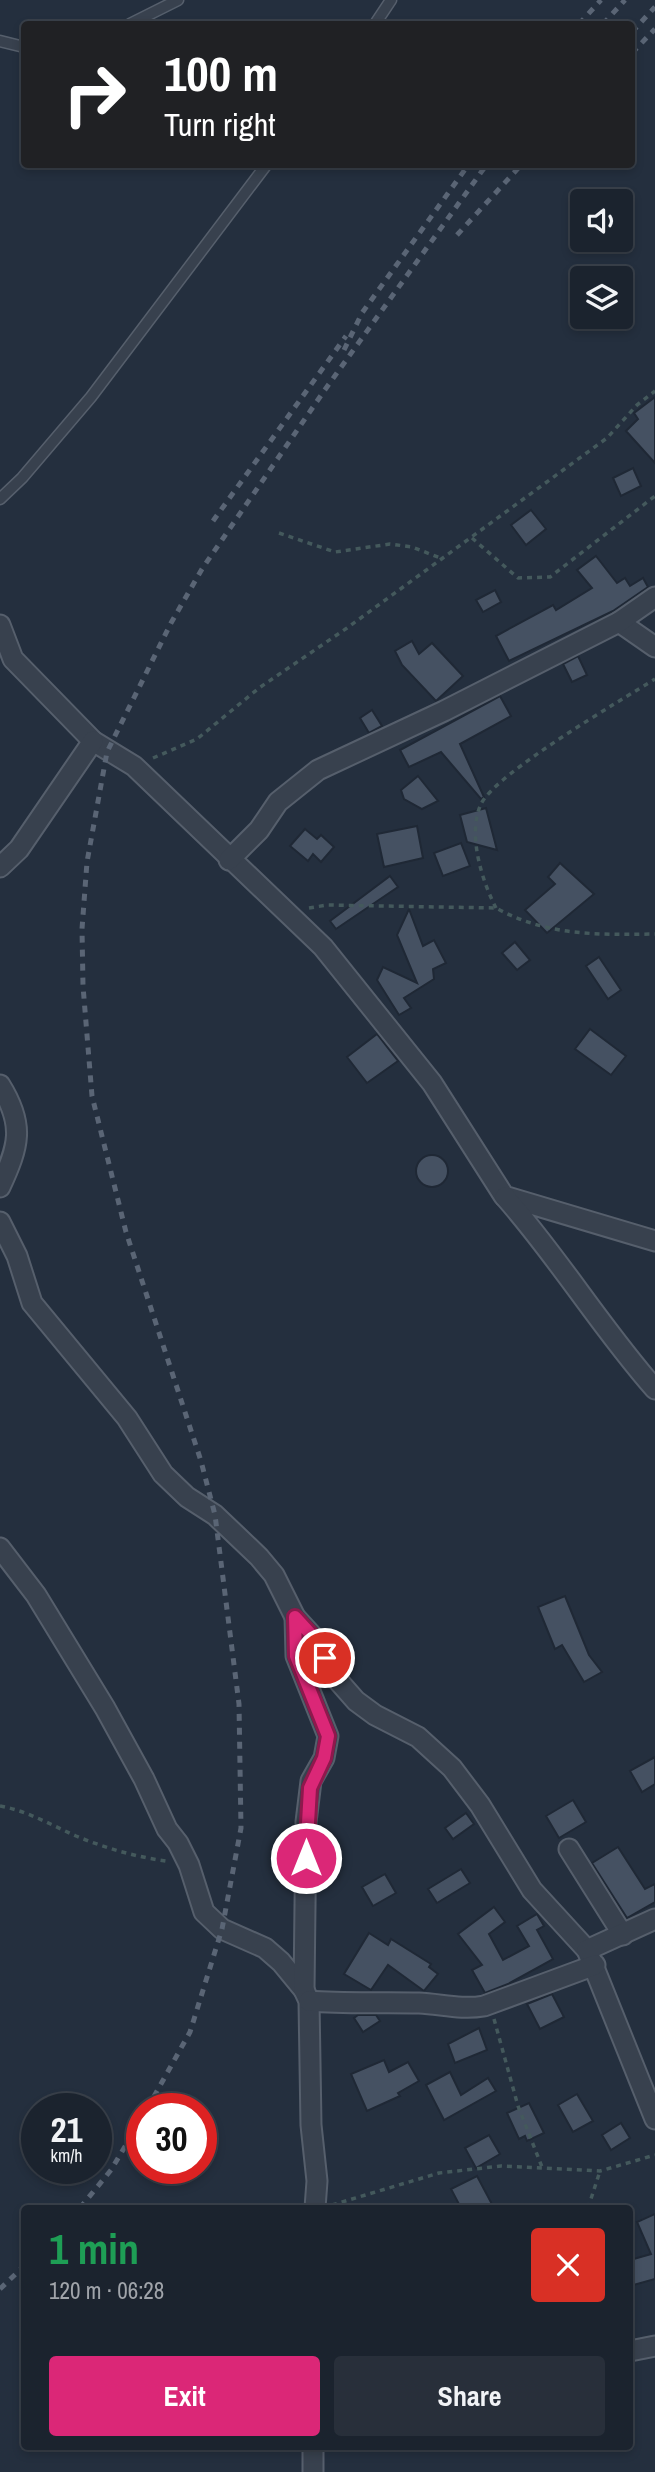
<!DOCTYPE html>
<meta charset="utf-8">
<style>
:root{--surface:#1b232e;--page:#282f3a;--text:#f1f3f6;--muted:#a0a4aa;--line:#39404a;--accent:#db2777}
body{margin:0;font-family:"Archivo Narrow",sans-serif;background:var(--page);color:var(--text);height:100vh;display:flex;flex-direction:column;font-size:26px;white-space:nowrap}
*{box-sizing:border-box;margin:0}
p{font-size:23px;color:var(--muted)}
.icon{flex:none;width:38px;height:38px;fill:none;stroke:currentColor;stroke-width:2;stroke-linecap:round;stroke-linejoin:round}
.map{position:relative;flex:1;overflow:hidden}
.side{position:absolute;left:21px;top:2205px;width:612px;height:245px;display:flex;flex-direction:column;background:var(--surface);border-radius:7px;box-shadow:0 4px 10px #0003,0 0 0 2px var(--line)}
.side>*{flex:none}
.banner{position:absolute;left:21px;top:21px;width:614px;height:147px;border-radius:7px;box-shadow:0 4px 10px #0003,0 0 0 2px var(--line);background:#202124;color:#fff;overflow:hidden}
.buttons{position:absolute;left:570px;top:189px;display:grid;gap:14px}
.buttons a{display:grid;place-items:center;width:63px;height:63px;border-radius:7px;background:var(--surface);box-shadow:0 4px 10px #0003,0 0 0 2px var(--line);font-size:35px}
.speed{position:absolute;left:21px;top:2093px;display:flex;gap:14px;font-size:35px;font-weight:700;text-align:center}
.speed>*{display:grid;place-content:center;width:91px;height:91px;border-radius:50%;background:var(--surface);box-shadow:0 4px 10px #0003,0 0 0 2px var(--line);line-height:1}
.speed small{font-size:18px;font-weight:400}
.speed .limit{border:10px solid #d22;background:#fff;color:#111}
.pin{position:absolute;display:grid;place-items:center;width:60px;height:60px;color:#fff;margin:-30px;border:4px solid #fff;border-radius:50%;box-shadow:0 2px 7px #0007}
.me{position:absolute;width:77px;margin:-38px;rotate:0deg;stroke-linejoin:round;filter:drop-shadow(0 0 5px #0008)}
.turn{display:flex;align-items:center;gap:24px;height:147px;padding:0 28px;font-size:32px}
.turn .icon{width:91px;height:91px;stroke-width:2.5}
.turn b{display:block;font-size:49px;line-height:60px}
.round{display:grid;place-items:center;flex:none;width:74px;height:74px;border-radius:7px;background:var(--page)}
.head{display:flex;align-items:center;justify-content:space-between;height:119px;padding:0 28px}
h1{font-size:42px;font-weight:700;line-height:52px;color:#1e9e55}
.primary-button{display:flex;gap:14px;margin-top:auto;padding:14px 28px}
.primary-button a{flex:1;height:80px;border-radius:7px;background:var(--accent);color:#fff;font-size:28px;font-weight:700;line-height:80px;text-align:center}
.primary-button a+a{background:var(--page);color:var(--text)}
.map>svg:first-child{display:block}
.building{fill:#455162;stroke:#1f2835;stroke-width:2}
.lines{fill:none;stroke-linecap:round;stroke-linejoin:round}
.lane-casing{stroke:#565f6c;stroke-width:13}
.street-casing{stroke:#565f6c;stroke-width:23}
.path{stroke:#44595c;stroke-width:3.5;stroke-dasharray:5 5;stroke-linecap:butt}
.lane{stroke:#38414e;stroke-width:10}
.street{stroke:#38414e;stroke-width:19}
.rail{stroke:#5a6575;stroke-width:5;stroke-dasharray:7 7;stroke-linecap:butt}
.route-casing{stroke:#8e194d;stroke-width:18}
.route{stroke:#db2777;stroke-width:12}
</style>
<div class="map">
<svg width="655" height="2472" viewBox="0 0 655 2472">
<rect width="100%" height="100%" fill="#242f3e"/>
<g class="building">
<path d="M 655,397 L 655,463 L 626,431 L 638,419 L 634,413 Z"/>
<path d="M 633,468 L 641,486 L 621,496 L 613,478 Z"/>
<path d="M 531,510 L 546,529 L 526,545 L 511,525 Z"/>
<path d="M 596,556 L 617,583 L 625,578 L 630,586 L 643,578 L 648,587 L 613,611 L 509,661 L 496,636 L 553,605 L 556,610 L 592,588 L 577,570 Z"/>
<path d="M 495,590 L 501,602 L 483,612 L 476,600 Z"/>
<path d="M 412,641 L 419,654 L 432,643 L 463,676 L 436,701 L 402,665 L 395,651 Z"/>
<path d="M 578,656 L 587,675 L 572,682 L 563,664 Z"/>
<path d="M 500,696 L 511,716 L 460,744 L 484,797 L 481,799 L 441,752 L 409,767 L 400,750 Z"/>
<path d="M 372,710 L 382,726 L 369,733 L 360,718 Z"/>
<path d="M 418,776 L 438,801 L 422,809 L 404,799 L 401,790 Z"/>
<path d="M 486,808 L 497,850 L 467,842 L 460,815 Z"/>
<path d="M 417,826 L 423,858 L 384,867 L 377,834 Z"/>
<path d="M 305,829 L 317,839 L 321,835 L 334,847 L 321,862 L 313,854 L 308,861 L 290,846 Z"/>
<path d="M 461,843 L 470,866 L 443,876 L 434,853 Z"/>
<path d="M 560,863 L 594,894 L 547,933 L 525,910 L 555,884 L 548,877 Z"/>
<path d="M 390,876 L 398,887 L 336,929 L 330,921 Z"/>
<path d="M 409,909 L 423,946 L 434,940 L 446,963 L 433,969 L 434,979 L 404,998 L 411,1008 L 399,1015 L 377,980 L 383,967 L 417,983 L 397,935 Z"/>
<path d="M 515,942 L 530,960 L 517,970 L 502,953 Z"/>
<path d="M 599,957 L 621,990 L 608,999 L 586,966 Z"/>
<path d="M 590,1029 L 626,1056 L 611,1075 L 575,1049 Z"/>
<path d="M 377,1034 L 398,1061 L 367,1083 L 347,1057 Z"/>
<circle cx="432" cy="1171" r="16"/>
<path d="M 565,1596 L 589,1655 L 602,1672 L 584,1682 L 562,1645 L 555,1649 L 538,1607 Z"/>
<path d="M 655,1757 L 655,1784 L 642,1792 L 630,1771 Z"/>
<path d="M 573,1800 L 586,1822 L 559,1838 L 546,1816 Z"/>
<path d="M 466,1813 L 474,1824 L 453,1839 L 445,1828 Z"/>
<path d="M 618,1847 L 645,1889 L 655,1884 L 655,1902 L 627,1918 L 592,1863 Z"/>
<path d="M 461,1869 L 470,1883 L 437,1903 L 428,1889 Z"/>
<path d="M 385,1874 L 396,1893 L 373,1906 L 362,1887 Z"/>
<path d="M 494,1907 L 505,1922 L 489,1934 L 503,1960 L 529,1946 L 517,1926 L 537,1914 L 544,1926 L 537,1930 L 553,1959 L 508,1984 L 485,1993 L 472,1970 L 482,1965 L 458,1934 Z"/>
<path d="M 369,1933 L 388,1945 L 391,1939 L 431,1964 L 429,1967 L 438,1974 L 424,1991 L 388,1965 L 371,1990 L 344,1974 Z"/>
<path d="M 552,1994 L 564,2017 L 540,2029 L 527,2004 Z"/>
<path d="M 358,2015 L 376,2015 L 380,2021 L 363,2032 L 354,2018 Z"/>
<path d="M 479,2028 L 487,2050 L 455,2063 L 448,2044 Z"/>
<path d="M 384,2060 L 389,2072 L 408,2062 L 419,2081 L 398,2093 L 400,2096 L 367,2111 L 351,2074 Z"/>
<path d="M 450,2072 L 461,2095 L 488,2078 L 496,2091 L 444,2120 L 426,2085 Z"/>
<path d="M 577,2094 L 593,2121 L 573,2132 L 558,2105 Z"/>
<path d="M 529,2103 L 544,2133 L 527,2141 L 525,2136 L 519,2139 L 507,2113 Z"/>
<path d="M 621,2123 L 630,2138 L 611,2150 L 602,2135 Z"/>
<path d="M 489,2135 L 500,2154 L 476,2168 L 465,2148 Z"/>
<path d="M 477,2176 L 494,2208 L 461,2208 L 451,2189 Z"/>
<path d="M 655,2214 L 655,2279 L 630,2286 L 630,2260 L 651,2254 L 637,2222 Z"/>
</g>
<g class="lines">
<g class="lane-casing">
<g id="lane">
<path d="M 130,24 L 178,0"/>
<path d="M 375,24 L 391,0"/>
<path d="M 0,41 L 24,47"/>
<path d="M 0,499 L 22,478 L 91,397 L 267,164"/>
</g>
</g>
<g class="street-casing">
<g id="street">
<path d="M 619,622 L 655,647"/>
<path d="M 0,625 L 13,659 L 93,741 L 134,766 L 323,947 L 432,1083 L 504,1196 L 655,1241"/>
<path d="M 229,860 L 259,830 L 278,802 L 318,770 L 444,711 L 619,622 L 655,597"/>
<path d="M 0,867 L 19,849 L 93,741"/>
<path d="M 0,1085 C 25,1125 19,1146 0,1187"/>
<path d="M 505,1197 C 559,1258 601,1328 655,1389"/>
<path d="M 0,1222 L 17,1256 L 32,1303 L 127,1418 L 163,1474 L 187,1497 L 215,1515 L 259,1557 L 274,1575 L 295,1617 L 316,1640 L 334,1676 L 356,1701 L 375,1715 L 418,1737 L 452,1768 L 480,1805 L 532,1890 L 587,1950 L 655,2119"/>
<path d="M 0,1548 L 36,1595 L 105,1708 L 144,1779 L 167,1829 L 178,1843 L 189,1865 L 204,1912 L 222,1929 L 265,1948 L 281,1962 L 304,1990 L 309,2001 L 311,2125 L 317,2181 L 315,2208"/>
<path d="M 295,1617 L 296,1656 L 328,1736 L 324,1758 L 311,1781 L 306,1822 L 304,1990"/>
<path d="M 569,1849 L 623,1935"/>
<path d="M 587,1950 L 655,1919"/>
<path d="M 309,2001 C 346,2004 382,2002 419,2003 C 441,2004 461,2010 484,2006 L 595,1965"/>
<path d="M 630,2351 L 655,2346"/>
<path d="M 313,2446 L 313,2472"/>
</g>
</g>
<g class="path">
<path d="M 279,533 L 335,552 L 390,544 L 412,547 L 443,559"/>
<path d="M 472,538 L 518,578 L 550,577 L 655,496"/>
<path d="M 153,758 L 197,739 L 259,688 L 347,628 L 607,438 L 637,405 L 655,391"/>
<path d="M 309,908 L 327,905 L 496,908 C 547,936 598,935 655,934"/>
<path d="M 496,908 C 482,881 467,834 481,804 C 496,773 620,701 655,679"/>
<path d="M 0,1806 C 28,1811 51,1825 76,1836 C 105,1848 136,1857 166,1861"/>
<path d="M 494,2019 L 518,2106 L 542,2167"/>
<path d="M 332,2205 L 439,2173 L 501,2166 L 600,2171 L 655,2155"/>
<path d="M 588,2208 L 600,2171"/>
</g>
<use href="#lane" class="lane"/>
<use href="#street" class="street"/>
<g class="rail">
<path d="M 579,24 L 601,0"/>
<path d="M 603,24 L 625,0"/>
<path d="M 632,32 L 655,7"/>
<path d="M 632,53 L 655,29"/>
<path d="M 457,235 L 522,164"/>
<path d="M 344,350 L 362,313 L 469,164"/>
<path d="M 213,521 L 346,336"/>
<path d="M 147,2109 L 190,2032 L 222,1929 L 241,1828 L 239,1704 L 215,1515 L 201,1461 L 126,1232 L 92,1096 L 83,986 L 82,929 L 87,862 L 107,752 L 171,623 L 202,569 L 324,391 L 487,164"/>
<path d="M 80,2208 L 111,2170 L 142,2118"/>
<path d="M 0,2289 L 24,2266"/>
</g>
</g>
<g class="lines">
<g class="route-casing">
<path id="route" d="M 306,1858 L 310,1788 L 324,1758 L 328,1736 L 296,1656 L 295,1617 L 316,1640 L 325,1658"/>
</g>
<use href="#route" class="route"/>
</g>
</svg>
<div class="buttons">
<a><svg class="icon" aria-label="sound" viewBox="0 0 24 24"><path d="M4 9h4l5-4v14l-5-4H4zM17 9q2 3 0 6"/></svg></a>
<a><svg class="icon" aria-label="layers" viewBox="0 0 24 24"><path d="M12 4l9 5-9 5-9-5zM3 14l9 5 9-5"/></svg></a>
</div>
<div class="speed"><div>21<small>km/h</small></div><div class="limit">30</div></div>
<div class="pin" style="left:325px;top:1658px;background:#d93025"><svg class="icon" aria-label="arrive" viewBox="0 0 24 24"><path d="M6 21V4h12l-3 4 3 4H6"/></svg></div>
<svg class="me" style="left:306px;top:1858px" viewBox="-20 -20 40 40"><circle r="17" fill="#db2777" stroke="#fff" stroke-width="3"/><path d="M0-11L8 9 0 5-8 9z" fill="#fff"/></svg>
<div class="banner">
<div class="turn"><svg class="icon" aria-label="right" viewBox="0 0 24 24"><path d="M7 20v-9h11M14 6l5 5-5 5"/></svg><div><b>100 m</b>Turn right</div></div>
</div>
<section class="side">
<div class="head"><div><h1>1 min</h1><p>120 m · 06:28</p></div><a class="round" style="background:#d93025;color:#fff"><svg class="icon" aria-label="close" viewBox="0 0 24 24"><path d="M6 6l12 12M18 6L6 18"/></svg></a></div>
<div class="primary-button"><a>Exit</a><a>Share</a></div>
</section>
</div>
